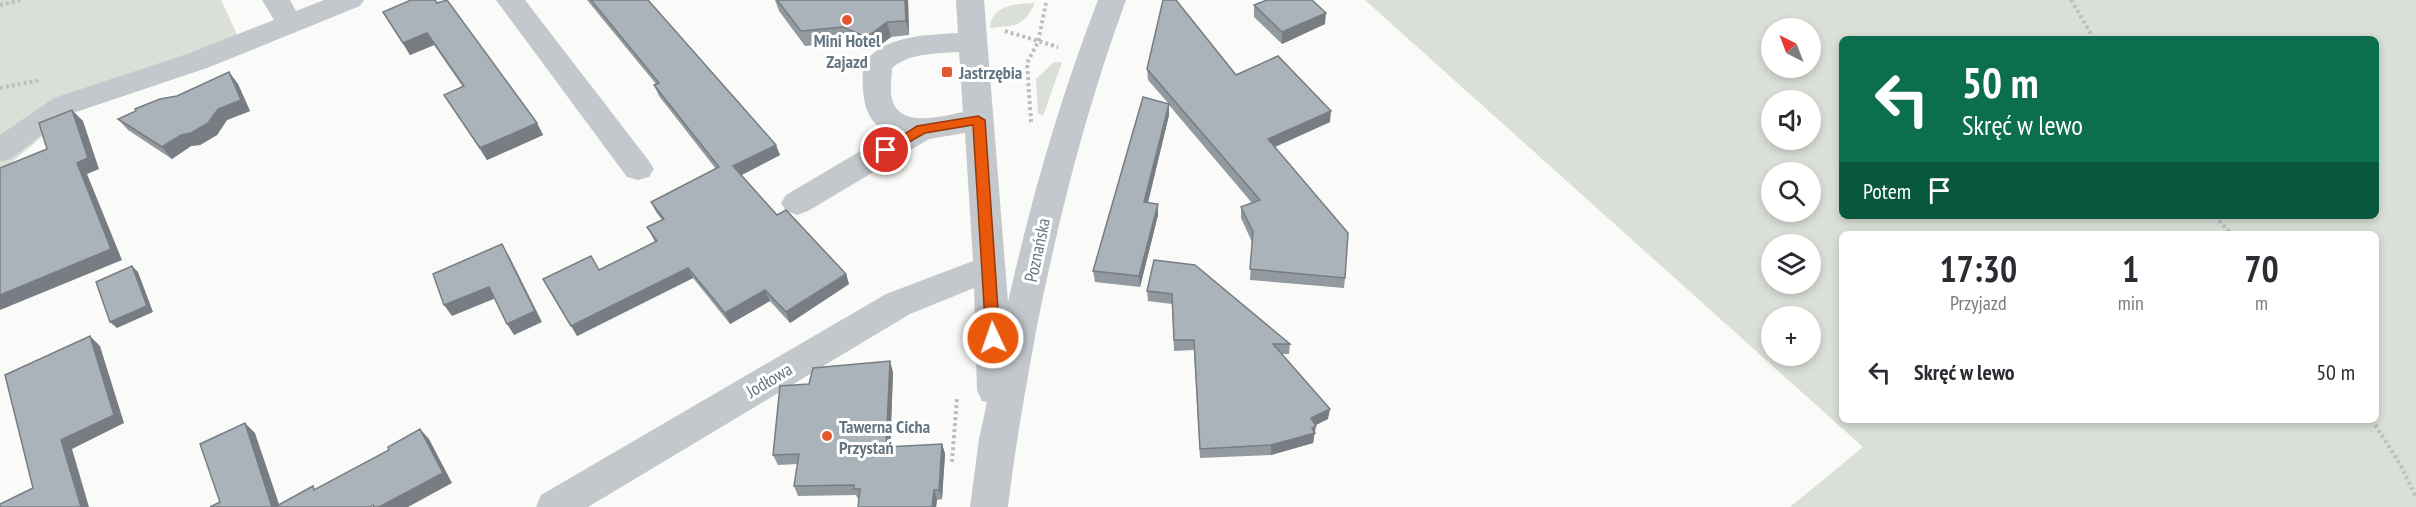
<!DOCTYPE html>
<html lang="pl">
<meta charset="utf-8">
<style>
:root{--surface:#fff;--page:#f2f2f3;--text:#2b2b33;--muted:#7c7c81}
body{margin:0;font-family:"PT Sans Narrow",sans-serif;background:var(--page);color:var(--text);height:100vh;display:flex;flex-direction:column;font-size:22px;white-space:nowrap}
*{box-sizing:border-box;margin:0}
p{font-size:20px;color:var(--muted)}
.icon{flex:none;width:33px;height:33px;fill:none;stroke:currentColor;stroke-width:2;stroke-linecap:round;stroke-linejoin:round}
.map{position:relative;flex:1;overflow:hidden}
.drawer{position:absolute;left:1839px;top:231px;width:540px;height:192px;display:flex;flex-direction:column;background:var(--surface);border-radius:9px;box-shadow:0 3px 9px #0003}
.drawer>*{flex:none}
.hud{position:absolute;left:1839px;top:36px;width:540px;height:183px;border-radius:9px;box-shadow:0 3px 9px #0003;background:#0b6e4f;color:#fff;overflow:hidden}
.needle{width:39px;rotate:318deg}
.fabs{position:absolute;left:1761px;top:18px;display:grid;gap:12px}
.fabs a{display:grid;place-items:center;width:60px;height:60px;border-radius:50%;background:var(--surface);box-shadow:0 3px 9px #0003;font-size:30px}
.pin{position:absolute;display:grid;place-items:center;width:51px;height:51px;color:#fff;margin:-26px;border:3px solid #fff;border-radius:50%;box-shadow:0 2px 6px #0007}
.me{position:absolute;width:66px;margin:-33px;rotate:357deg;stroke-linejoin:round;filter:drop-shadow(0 0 4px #0008)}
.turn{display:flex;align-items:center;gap:21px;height:126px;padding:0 24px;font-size:27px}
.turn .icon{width:78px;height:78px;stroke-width:2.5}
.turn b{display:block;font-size:42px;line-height:51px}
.then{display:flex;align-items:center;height:57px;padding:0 24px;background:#0003;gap:12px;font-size:22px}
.eta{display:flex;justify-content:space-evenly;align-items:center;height:102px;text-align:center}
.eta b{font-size:36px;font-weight:800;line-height:42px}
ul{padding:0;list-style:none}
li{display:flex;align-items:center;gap:18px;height:78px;padding:0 24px}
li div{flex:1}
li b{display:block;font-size:22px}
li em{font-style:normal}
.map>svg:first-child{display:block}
.green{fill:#dadfd7;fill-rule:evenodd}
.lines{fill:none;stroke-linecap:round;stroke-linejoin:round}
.path{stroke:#bbbfc2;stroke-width:4;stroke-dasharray:3 3;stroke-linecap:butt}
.minor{fill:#c3c8cc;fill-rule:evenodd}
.wall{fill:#929a9f}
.shaded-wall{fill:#777d82}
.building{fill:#aab3b9;stroke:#777d82;stroke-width:1.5}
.route{fill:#ea580c;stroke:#983908;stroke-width:1.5}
.poi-dot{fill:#e4572e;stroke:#fff;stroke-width:2}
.labels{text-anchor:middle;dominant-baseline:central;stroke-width:6;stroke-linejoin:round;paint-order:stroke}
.poi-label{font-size:18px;font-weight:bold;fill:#657683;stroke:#fff;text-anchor:start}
.street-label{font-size:18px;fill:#657683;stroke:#fff}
</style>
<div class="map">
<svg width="2416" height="507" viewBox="0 0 2416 507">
<rect width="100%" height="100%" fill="#fafaf8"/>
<g class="green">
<path d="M 0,0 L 221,0 L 239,39 L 77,107 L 0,172 Z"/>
<path d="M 1365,0 L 2416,0 L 2416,507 L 1790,507 L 1863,447 ZM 1772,28 L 1810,28 L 1810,68 L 1772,68 ZM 1842,39 L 2376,39 L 2376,216 L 1842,216 ZM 1772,100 L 1810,100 L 1810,140 L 1772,140 ZM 1772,172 L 1810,172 L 1810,212 L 1772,212 ZM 1842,234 L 2376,234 L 2376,420 L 1842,420 ZM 1772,244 L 1810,244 L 1810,284 L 1772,284 ZM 1772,316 L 1810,316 L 1810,356 L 1772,356 Z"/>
<path d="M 1035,3 C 1022,29 1017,24 990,28 C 992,4 1017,4 1035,3 Z"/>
<path d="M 1054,62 L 1062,62 L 1043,116 L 1038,113 L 1036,79 Z"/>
</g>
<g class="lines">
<g class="path">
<path d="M 2071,0 L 2094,39"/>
<path d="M 0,5 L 21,0"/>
<path d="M 1005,31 L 1058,47"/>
<path d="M 0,88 L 41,80"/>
<path d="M 1031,122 L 1027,63 L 1038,42 L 1046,3"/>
<path d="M 2215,216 L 2231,234"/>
<path d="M 2372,420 L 2400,464 L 2416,497"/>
<path d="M 952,462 L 957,398"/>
</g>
<g class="minor">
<path d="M 262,0 L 290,0 L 296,11 L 324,0 L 364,0 L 360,6 L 207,68 L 76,112 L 44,133 L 11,159 L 0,162 L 0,135 L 54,98 L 187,54 L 274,20 Z"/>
<path d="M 496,0 L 525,0 L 649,161 L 654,169 L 649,177 L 638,180 L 627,177 Z"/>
<path d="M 956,0 L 984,0 L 1008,302 C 1031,199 1060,98 1098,0 L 1126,0 C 1087,106 1059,216 1037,326 C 1026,387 1015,446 1008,507 L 970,507 L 979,439 L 987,402 L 982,401 L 977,390 L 974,288 L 910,314 L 588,507 L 536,507 L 541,495 L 886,294 L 973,261 L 965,133 L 929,139 L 808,211 L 797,215 L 786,211 L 781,203 L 786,195 L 891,133 C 861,123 862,91 863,65 C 882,35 927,35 958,33 ZM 959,52 L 963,112 C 944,116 902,128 893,102 C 889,92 892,79 892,68 C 911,52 937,54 959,52 Z"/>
</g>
</g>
<g class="wall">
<path d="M 411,0 L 537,123 L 543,135 L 487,160 L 444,95 L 463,87 L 434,45 L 410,55 L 383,12 Z"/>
<path d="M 587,0 L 648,0 L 780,155 L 741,175 L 777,215 L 846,274 L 849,284 L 790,323 L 770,301 L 730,324 L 693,278 L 577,336 L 599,270 L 655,242 L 647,227 L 662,220 L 656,212 L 651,202 L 716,169 L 659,96 L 654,85 L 656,84 Z"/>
<path d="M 775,0 L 908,0 L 909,35 L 891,37 L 875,49 L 865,50 L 847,42 L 805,46 L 779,11 Z"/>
<path d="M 1254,5 L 1325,24 L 1282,44 L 1254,17 Z"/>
<path d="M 1147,69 L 1236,75 L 1330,122 L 1275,147 L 1345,278 L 1344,288 L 1250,280 L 1252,242 L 1241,218 L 1241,207 L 1252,203 L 1169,105 L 1169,115 L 1148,203 L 1158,215 L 1140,287 L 1095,282 L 1093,271 L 1168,103 L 1148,80 Z"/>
<path d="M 229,72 L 238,84 L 250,111 L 227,120 L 217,135 L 200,145 L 191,146 L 172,159 L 128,130 L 118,119 L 177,96 Z"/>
<path d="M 1154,260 L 1290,344 L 1289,354 L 1282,354 L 1328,419 L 1315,425 L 1313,443 L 1271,455 L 1200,458 L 1194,350 L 1174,351 L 1172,304 L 1148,301 L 1147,291 Z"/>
<path d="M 893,372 L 890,447 L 942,444 L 945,454 L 942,499 L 937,500 L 936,507 L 858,507 L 859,499 L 858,499 L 856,495 L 798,496 L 794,486 L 798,464 L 778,465 L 773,455 Z"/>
</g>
<g class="shaded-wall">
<path d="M 905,0 L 908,0 L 909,35 L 906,21 Z"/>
<path d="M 1326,13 L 1325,24 L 1282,44 L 1282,32 Z"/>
<path d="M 887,22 L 891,37 L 875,49 L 871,34 Z"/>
<path d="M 427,33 L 434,45 L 410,55 L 403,43 Z"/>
<path d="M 229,72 L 238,84 L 250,111 L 227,120 L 217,135 L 200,145 L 191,146 L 172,159 L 162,147 Z"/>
<path d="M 1169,104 L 1169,115 L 1145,214 L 1144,202 Z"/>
<path d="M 72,110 L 83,121 L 99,169 L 87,174 L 122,260 L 0,310 L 0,295 L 77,163 Z"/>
<path d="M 1331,111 L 1330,122 L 1268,150 L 1268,139 Z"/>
<path d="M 537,123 L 543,135 L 487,160 L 480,148 Z"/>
<path d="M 776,145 L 780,155 L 738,177 L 733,166 Z"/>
<path d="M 1158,204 L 1158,215 L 1140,287 L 1139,276 Z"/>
<path d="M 502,244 L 509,256 L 542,322 L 514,335 L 507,324 Z"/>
<path d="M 132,266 L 138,272 L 153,312 L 117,328 L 110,322 Z"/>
<path d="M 688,268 L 693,278 L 577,336 L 571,326 Z"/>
<path d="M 846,274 L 849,284 L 790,323 L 786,312 Z"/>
<path d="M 489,287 L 496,298 L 452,316 L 444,305 Z"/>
<path d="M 765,290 L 770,301 L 730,324 L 725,313 Z"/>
<path d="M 90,336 L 100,346 L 124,423 L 72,449 L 89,507 L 81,507 L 61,440 Z"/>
<path d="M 890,361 L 893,372 L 890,457 L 886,447 Z"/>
<path d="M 1330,409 L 1328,419 L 1310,428 L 1311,418 Z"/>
<path d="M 245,423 L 255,433 L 280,507 L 272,507 Z"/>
<path d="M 1316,426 L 1313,443 L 1271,455 L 1271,445 Z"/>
<path d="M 420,429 L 429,439 L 452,483 L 408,507 L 379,507 Z"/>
<path d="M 942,444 L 945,454 L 942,499 L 939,490 Z"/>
<path d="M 934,490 L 937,500 L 936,507 L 932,507 Z"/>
</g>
<g class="building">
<path d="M 411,0 L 435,0 L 437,3 L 447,0 L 537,123 L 480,148 L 444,95 L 464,86 L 427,33 L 403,43 L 383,12 Z"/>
<path d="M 591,0 L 648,0 L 776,145 L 733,166 L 777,215 L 786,210 L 846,274 L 786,312 L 765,290 L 725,313 L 688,268 L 571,326 L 543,279 L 591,256 L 599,270 L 657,241 L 647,227 L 664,219 L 651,202 L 719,167 L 654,85 L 659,83 Z"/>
<path d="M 777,0 L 905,0 L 906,21 L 887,22 L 871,34 L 861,35 L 843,27 L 801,31 Z"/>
<path d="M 1163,0 L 1176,0 L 1236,75 L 1278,56 L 1331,111 L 1268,139 L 1348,233 L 1345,278 L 1250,269 L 1253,232 L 1241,207 L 1260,200 L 1147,69 Z"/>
<path d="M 1267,0 L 1312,0 L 1326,13 L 1282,32 L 1254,5 Z"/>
<path d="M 229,72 L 241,100 L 218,109 L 208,123 L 191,133 L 181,135 L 162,147 L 118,119 L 136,111 L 135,109 L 160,99 L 177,96 Z"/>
<path d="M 1143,97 L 1169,104 L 1144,202 L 1158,204 L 1139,276 L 1093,271 Z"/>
<path d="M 72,110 L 88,158 L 77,163 L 111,249 L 0,295 L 0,168 L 47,149 L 39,123 Z"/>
<path d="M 502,244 L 535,311 L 507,324 L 489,287 L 444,305 L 433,274 Z"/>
<path d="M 1154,260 L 1195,265 L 1290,344 L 1273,344 L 1330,409 L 1311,418 L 1316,426 L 1312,428 L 1315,433 L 1271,445 L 1200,449 L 1194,340 L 1174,340 L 1172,294 L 1147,291 Z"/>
<path d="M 132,266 L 147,306 L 110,322 L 96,282 Z"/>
<path d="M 90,336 L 114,415 L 61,440 L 81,507 L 0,507 L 0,504 L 33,488 L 5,375 Z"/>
<path d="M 890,361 L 886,447 L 942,444 L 939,490 L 934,490 L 932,507 L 858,507 L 860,489 L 854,489 L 854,485 L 794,486 L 799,454 L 773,455 L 780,386 L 809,384 L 813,368 Z"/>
<path d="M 245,423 L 272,507 L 210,507 L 220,502 L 200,444 Z"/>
<path d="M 420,429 L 443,473 L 379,507 L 374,507 L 373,505 L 370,507 L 275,507 L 313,486 L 314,490 L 389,450 L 388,447 Z"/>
</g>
<path class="route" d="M 978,116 L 985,120 L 1000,338 L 998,342 L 988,342 L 986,338 L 973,125 L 925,133 L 886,155 L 880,150 L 917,126 Z"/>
<g class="poi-dot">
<circle cx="847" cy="20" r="6"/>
<rect x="941" y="66" width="12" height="12" rx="3"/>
<circle cx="827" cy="436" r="6"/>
</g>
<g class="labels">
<g class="poi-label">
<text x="847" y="40" text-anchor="middle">Mini Hotel<tspan x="847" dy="21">Zajazd</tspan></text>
<text x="959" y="72">Jastrzębia</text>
<text x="839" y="426">Tawerna Cicha<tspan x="839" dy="21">Przystań</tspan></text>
</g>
<g class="street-label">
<text transform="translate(1037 250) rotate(-78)">Poznańska</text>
<text transform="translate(769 380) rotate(-31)">Jodłowa</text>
</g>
</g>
</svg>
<div class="fabs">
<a><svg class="needle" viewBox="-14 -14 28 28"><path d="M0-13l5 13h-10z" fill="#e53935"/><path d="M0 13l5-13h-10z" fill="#7c7c81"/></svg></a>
<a><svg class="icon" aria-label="sound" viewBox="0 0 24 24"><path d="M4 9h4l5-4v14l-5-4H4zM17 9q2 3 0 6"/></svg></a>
<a><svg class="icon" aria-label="search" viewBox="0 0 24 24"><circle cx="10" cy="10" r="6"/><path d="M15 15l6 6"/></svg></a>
<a><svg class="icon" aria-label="layers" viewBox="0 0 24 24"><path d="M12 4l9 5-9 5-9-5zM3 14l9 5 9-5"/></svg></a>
<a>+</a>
</div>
<div class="pin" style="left:886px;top:150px;background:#d93025"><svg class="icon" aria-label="arrive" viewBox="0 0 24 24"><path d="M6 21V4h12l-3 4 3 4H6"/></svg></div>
<svg class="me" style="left:993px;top:338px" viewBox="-20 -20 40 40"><circle r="17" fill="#ea580c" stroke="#fff" stroke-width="3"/><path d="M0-11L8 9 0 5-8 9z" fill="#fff"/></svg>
<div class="hud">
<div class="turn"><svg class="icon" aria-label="left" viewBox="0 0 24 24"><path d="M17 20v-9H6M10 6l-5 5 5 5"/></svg><div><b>50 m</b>Skręć w lewo</div></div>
<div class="then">Potem<svg class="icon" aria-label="arrive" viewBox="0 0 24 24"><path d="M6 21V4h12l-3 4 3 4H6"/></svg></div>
</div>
<section class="drawer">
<div class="eta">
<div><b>17:30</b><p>Przyjazd</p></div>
<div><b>1</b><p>min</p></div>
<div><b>70</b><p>m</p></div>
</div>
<ul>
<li><svg class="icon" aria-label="left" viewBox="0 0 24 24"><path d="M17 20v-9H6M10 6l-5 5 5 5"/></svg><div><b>Skręć w lewo</b></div><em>50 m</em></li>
</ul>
</section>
</div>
